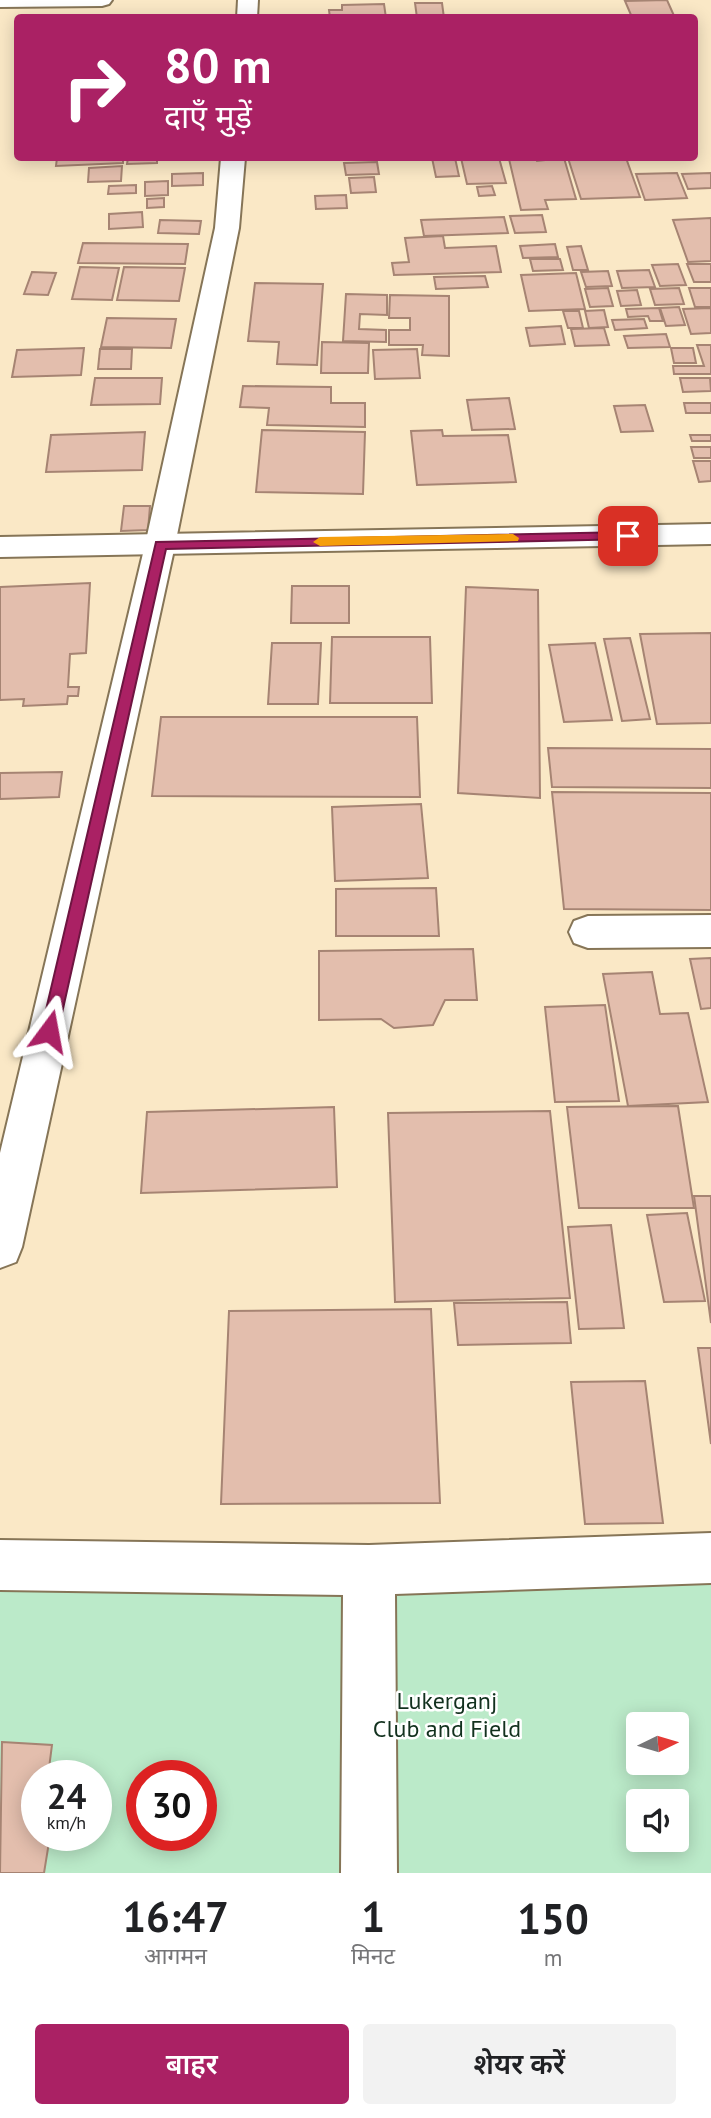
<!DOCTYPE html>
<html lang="hi">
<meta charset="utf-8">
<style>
:root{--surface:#fff;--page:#f2f2f2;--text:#202124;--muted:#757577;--accent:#aa2164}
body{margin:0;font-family:"PT Sans","Noto Sans Devanagari",sans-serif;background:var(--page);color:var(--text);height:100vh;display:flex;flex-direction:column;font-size:26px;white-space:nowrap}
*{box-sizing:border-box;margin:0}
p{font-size:23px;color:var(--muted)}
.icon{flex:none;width:38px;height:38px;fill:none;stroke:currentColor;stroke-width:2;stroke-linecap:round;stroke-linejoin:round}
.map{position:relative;height:1873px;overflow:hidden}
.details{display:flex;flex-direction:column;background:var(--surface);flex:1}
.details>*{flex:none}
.hud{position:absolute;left:14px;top:14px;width:684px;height:147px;border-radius:7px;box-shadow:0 4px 18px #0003;background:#aa2164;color:#fff;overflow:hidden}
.needle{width:46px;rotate:85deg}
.fabs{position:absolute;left:626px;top:1712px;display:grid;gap:14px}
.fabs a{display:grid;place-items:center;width:63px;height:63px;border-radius:7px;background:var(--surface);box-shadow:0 4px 18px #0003;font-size:35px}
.speed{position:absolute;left:21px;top:1760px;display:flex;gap:14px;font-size:35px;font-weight:700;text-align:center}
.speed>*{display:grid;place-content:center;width:91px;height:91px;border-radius:50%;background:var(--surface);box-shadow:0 4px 18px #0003;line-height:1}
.speed small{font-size:18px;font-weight:400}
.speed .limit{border:10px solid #d22;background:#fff;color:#111}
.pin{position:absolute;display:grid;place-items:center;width:60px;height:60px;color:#fff;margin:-30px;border-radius:14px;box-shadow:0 4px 10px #0006}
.me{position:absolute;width:77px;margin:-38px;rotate:13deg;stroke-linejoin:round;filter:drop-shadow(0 0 5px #0008)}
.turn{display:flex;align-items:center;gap:24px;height:147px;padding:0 35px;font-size:32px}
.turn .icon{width:91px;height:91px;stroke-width:2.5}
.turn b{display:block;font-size:49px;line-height:60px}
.eta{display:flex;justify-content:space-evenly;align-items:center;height:119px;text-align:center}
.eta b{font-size:42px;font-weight:600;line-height:49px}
.action{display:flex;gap:14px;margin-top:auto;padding:14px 35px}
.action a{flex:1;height:80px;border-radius:7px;background:var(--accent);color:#fff;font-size:28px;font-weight:600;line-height:80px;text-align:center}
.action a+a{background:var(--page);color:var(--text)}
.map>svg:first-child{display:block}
.green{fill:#bbeac9;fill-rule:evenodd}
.building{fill:#e3bead;stroke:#a68473;stroke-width:2}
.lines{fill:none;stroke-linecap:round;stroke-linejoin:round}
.minor-casing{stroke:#867557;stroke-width:4}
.tertiary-casing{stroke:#867557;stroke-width:4}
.minor{fill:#fff;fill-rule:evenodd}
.tertiary{fill:#fff;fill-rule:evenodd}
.route{fill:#aa2164;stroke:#6e1541;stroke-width:2}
.slow{fill:#f59e0b}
.labels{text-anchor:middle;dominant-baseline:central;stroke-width:5;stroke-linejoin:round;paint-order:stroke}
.near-park-label{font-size:24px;fill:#12311e;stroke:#fff}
</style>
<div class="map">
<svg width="711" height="1873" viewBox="0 0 711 1873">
<rect width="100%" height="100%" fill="#fae8c6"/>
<path class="green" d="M 711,1549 L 711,1873 L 0,1873 L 0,1563 ZM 639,1724 L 677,1724 L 677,1762 L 639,1762 ZM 37,1776 L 96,1776 L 96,1836 L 37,1836 ZM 142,1776 L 201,1776 L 201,1836 L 142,1836 ZM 639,1801 L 677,1801 L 677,1839 L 639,1839 Z"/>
<g class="building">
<path d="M 667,0 L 675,18 L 631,15 L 625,1 Z"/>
<path d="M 415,3 L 442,3 L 444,18 L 417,18 Z"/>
<path d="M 384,4 L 386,18 L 330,18 L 329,10 L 342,10 L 342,5 Z"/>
<path d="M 57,158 L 123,158 L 123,163 L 56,166 Z"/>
<path d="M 128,158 L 157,158 L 157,163 L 127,164 Z"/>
<path d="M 432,158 L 455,158 L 459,176 L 436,177 Z"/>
<path d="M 461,158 L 499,158 L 506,183 L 467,184 Z"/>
<path d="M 536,158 L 537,161 L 564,158 L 576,199 L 545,200 L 548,209 L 521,210 L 509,159 Z"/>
<path d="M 568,158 L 626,158 L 640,197 L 581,199 Z"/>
<path d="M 377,162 L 379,174 L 346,175 L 344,163 Z"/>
<path d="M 122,166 L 121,181 L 88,182 L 89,168 Z"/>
<path d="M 203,173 L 203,185 L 172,186 L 172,174 Z"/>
<path d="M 677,173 L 687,198 L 645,200 L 636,174 Z"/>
<path d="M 711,173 L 711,188 L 688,189 L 682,174 Z"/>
<path d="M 374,177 L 376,192 L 351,193 L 349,178 Z"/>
<path d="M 168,181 L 168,195 L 145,196 L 145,182 Z"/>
<path d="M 136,185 L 136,193 L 108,194 L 109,186 Z"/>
<path d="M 492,186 L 495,195 L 479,196 L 477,187 Z"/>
<path d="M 346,195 L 347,208 L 316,209 L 315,196 Z"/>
<path d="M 164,198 L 164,207 L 147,208 L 147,199 Z"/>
<path d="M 142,212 L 143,227 L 109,229 L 109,214 Z"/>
<path d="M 542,215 L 546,232 L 515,233 L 510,216 Z"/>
<path d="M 504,217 L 508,233 L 424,236 L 421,220 Z"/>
<path d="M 711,218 L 711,261 L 688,262 L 673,220 Z"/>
<path d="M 160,220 L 201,221 L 199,234 L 158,233 Z"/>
<path d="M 443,236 L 445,248 L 496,246 L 501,272 L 394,275 L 392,263 L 409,262 L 405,238 Z"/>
<path d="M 83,243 L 188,244 L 185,264 L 78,263 Z"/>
<path d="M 555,244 L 558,257 L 523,258 L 520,246 Z"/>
<path d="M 581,246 L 588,270 L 573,270 L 567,247 Z"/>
<path d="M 530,259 L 560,259 L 563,270 L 533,271 Z"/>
<path d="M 678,264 L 686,285 L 660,286 L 652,265 Z"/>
<path d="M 687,264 L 711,264 L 711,282 L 694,282 Z"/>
<path d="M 80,267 L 119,268 L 112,300 L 72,299 Z"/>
<path d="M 124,267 L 185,268 L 179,301 L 117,300 Z"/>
<path d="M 649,270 L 655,287 L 622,288 L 617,271 Z"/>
<path d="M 608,271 L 612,286 L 586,287 L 581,272 Z"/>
<path d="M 32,272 L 56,273 L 48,295 L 24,294 Z"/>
<path d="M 576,273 L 585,309 L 529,311 L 521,275 Z"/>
<path d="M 485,276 L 488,287 L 436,289 L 434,277 Z"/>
<path d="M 255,283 L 323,284 L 317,365 L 277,364 L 279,342 L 248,341 Z"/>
<path d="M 608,288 L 613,306 L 590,307 L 585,289 Z"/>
<path d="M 679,288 L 684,304 L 655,305 L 650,289 Z"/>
<path d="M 689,288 L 711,288 L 711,307 L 695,307 Z"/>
<path d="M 637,290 L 641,305 L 621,306 L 617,291 Z"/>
<path d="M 346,294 L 387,295 L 387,315 L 360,314 L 359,329 L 386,330 L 386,342 L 343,341 Z"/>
<path d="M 390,295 L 449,296 L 449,356 L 422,355 L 423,345 L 389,345 L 389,330 L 410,330 L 410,318 L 389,318 Z"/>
<path d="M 679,307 L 685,325 L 666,326 L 660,308 Z"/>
<path d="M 659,308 L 663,321 L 650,321 L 648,316 L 628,317 L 626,309 Z"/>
<path d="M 711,308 L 711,333 L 691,334 L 683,309 Z"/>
<path d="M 604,310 L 608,327 L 589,328 L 585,311 Z"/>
<path d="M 563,311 L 579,311 L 583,328 L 568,328 Z"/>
<path d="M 107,318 L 176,319 L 171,348 L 101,347 Z"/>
<path d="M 644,319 L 647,328 L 615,330 L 612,320 Z"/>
<path d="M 561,326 L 565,344 L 530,346 L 526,328 Z"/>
<path d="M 604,328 L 609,345 L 575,346 L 571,329 Z"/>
<path d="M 666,334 L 670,347 L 628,348 L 624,336 Z"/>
<path d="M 322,342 L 369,343 L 368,373 L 321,373 Z"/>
<path d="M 697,345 L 711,345 L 711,374 L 674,374 L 673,366 L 704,366 Z"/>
<path d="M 84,348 L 81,375 L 12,377 L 17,350 Z"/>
<path d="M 671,348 L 693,348 L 696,363 L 674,363 Z"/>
<path d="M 100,349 L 132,349 L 131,369 L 98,369 Z"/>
<path d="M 417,349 L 420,378 L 375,379 L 373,350 Z"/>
<path d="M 95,378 L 162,378 L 160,404 L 91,405 Z"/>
<path d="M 680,378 L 710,378 L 711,391 L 683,392 Z"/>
<path d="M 243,386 L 331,387 L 331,403 L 365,403 L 365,427 L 267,425 L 269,408 L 240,407 Z"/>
<path d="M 509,398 L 515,429 L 472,430 L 467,400 Z"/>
<path d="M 684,403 L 711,403 L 711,413 L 686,413 Z"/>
<path d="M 645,405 L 653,431 L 621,432 L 614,406 Z"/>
<path d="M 262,430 L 365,432 L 363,494 L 256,492 Z"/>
<path d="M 442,430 L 443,436 L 508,435 L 516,482 L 417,485 L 411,431 Z"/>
<path d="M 145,432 L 142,470 L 46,472 L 51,435 Z"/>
<path d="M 690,435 L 711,435 L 711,441 L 692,441 Z"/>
<path d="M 691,447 L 711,447 L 711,458 L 694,458 Z"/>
<path d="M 693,461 L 711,461 L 711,481 L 699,482 Z"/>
<path d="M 124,506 L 150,506 L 148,530 L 121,531 Z"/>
<path d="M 90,583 L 86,653 L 70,654 L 68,687 L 79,687 L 78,696 L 68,696 L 67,704 L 23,706 L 24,699 L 0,700 L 0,587 Z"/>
<path d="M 292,586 L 349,586 L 349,623 L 291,623 Z"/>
<path d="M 466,587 L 538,590 L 540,798 L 458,793 Z"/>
<path d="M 711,633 L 711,723 L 657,724 L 640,634 Z"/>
<path d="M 332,637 L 430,637 L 432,703 L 330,703 Z"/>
<path d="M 630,638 L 650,719 L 622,721 L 604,639 Z"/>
<path d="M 272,643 L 321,643 L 318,704 L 268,704 Z"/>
<path d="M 595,643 L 612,720 L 564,722 L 549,645 Z"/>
<path d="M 161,717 L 417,717 L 420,797 L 152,796 Z"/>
<path d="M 548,748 L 711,749 L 711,788 L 552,787 Z"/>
<path d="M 62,772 L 59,797 L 0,799 L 0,773 Z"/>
<path d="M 552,792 L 711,793 L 711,910 L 564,909 Z"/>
<path d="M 421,804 L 428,878 L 335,881 L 332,807 Z"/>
<path d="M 436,888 L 439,936 L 336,936 L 336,889 Z"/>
<path d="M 473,949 L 477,1000 L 445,1000 L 433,1025 L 394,1028 L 381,1019 L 319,1020 L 319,951 Z"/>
<path d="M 711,958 L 711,1008 L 701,1009 L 690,959 Z"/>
<path d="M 652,972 L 660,1014 L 688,1013 L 708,1102 L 628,1106 L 603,974 Z"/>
<path d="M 605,1005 L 619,1101 L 555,1102 L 545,1007 Z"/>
<path d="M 678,1106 L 694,1208 L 579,1208 L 567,1107 Z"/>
<path d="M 334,1107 L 337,1187 L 141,1193 L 147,1112 Z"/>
<path d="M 550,1111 L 570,1298 L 395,1302 L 388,1113 Z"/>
<path d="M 694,1196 L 711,1196 L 711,1323 Z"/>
<path d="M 687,1213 L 705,1301 L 664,1302 L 647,1215 Z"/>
<path d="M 611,1225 L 624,1328 L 579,1329 L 568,1227 Z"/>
<path d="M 567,1302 L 571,1343 L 458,1345 L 454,1303 Z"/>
<path d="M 431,1309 L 440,1503 L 221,1504 L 229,1311 Z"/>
<path d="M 698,1348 L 711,1348 L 711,1444 Z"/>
<path d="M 645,1381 L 663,1523 L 585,1524 L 571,1382 Z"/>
<path d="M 2,1742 L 52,1745 L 49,1768 L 60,1769 L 59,1776 L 37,1776 L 37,1836 L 50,1836 L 44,1873 L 0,1873 Z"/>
</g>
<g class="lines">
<g class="minor-casing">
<g id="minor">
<path d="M 0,0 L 112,0 L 109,4 L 102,6 L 0,7 Z"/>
<path d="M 238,0 L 258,0 L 257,18 L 237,18 Z"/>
<path d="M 221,158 L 245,158 L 239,228 L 175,545 L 22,1247 L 16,1262 L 0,1268 L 0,1153 L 145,545 L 215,228 Z"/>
<path d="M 711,915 L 711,947 L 588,948 L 574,943 L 569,932 L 574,921 L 588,916 Z"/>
<path d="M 711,1533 L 711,1583 L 395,1594 L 397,1873 L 341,1873 L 343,1595 L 0,1590 L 0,1540 L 369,1545 Z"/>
</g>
</g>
<g class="tertiary-casing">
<path id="tertiary" d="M 711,524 L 711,544 L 0,557 L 0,537 Z"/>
</g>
<use href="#minor" class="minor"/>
<use href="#tertiary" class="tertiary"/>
</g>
<path class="route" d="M 628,532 L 635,536 L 633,539 L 166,549 L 58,1031 L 55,1036 L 49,1038 L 43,1036 L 41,1031 L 156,542 Z"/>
<path class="slow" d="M 513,534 L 519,538 L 518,541 L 320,546 L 313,542 L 320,537 Z"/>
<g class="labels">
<g class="near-park-label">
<text x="447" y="1700">Lukerganj<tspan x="447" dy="28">Club and Field</tspan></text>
</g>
</g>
</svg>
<div class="fabs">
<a><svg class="needle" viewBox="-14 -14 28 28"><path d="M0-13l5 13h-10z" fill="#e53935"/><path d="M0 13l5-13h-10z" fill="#757577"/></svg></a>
<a><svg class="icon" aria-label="sound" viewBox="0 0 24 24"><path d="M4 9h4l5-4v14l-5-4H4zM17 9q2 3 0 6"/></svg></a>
</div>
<div class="speed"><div>24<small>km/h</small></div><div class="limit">30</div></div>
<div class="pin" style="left:628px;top:536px;background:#d93025"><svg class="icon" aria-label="arrive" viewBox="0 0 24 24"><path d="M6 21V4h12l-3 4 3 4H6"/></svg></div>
<svg class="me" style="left:49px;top:1031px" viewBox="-20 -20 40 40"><path d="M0-17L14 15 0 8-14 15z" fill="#aa2164" stroke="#fff" stroke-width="4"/></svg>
<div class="hud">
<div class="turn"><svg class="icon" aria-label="right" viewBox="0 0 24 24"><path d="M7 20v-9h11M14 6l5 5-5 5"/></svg><div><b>80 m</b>दाएँ मुड़ें</div></div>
</div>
</div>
<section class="details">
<div class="eta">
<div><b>16:47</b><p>आगमन</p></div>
<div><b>1</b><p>मिनट</p></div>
<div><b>150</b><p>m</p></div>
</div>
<div class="action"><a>बाहर</a><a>शेयर करें</a></div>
</section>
